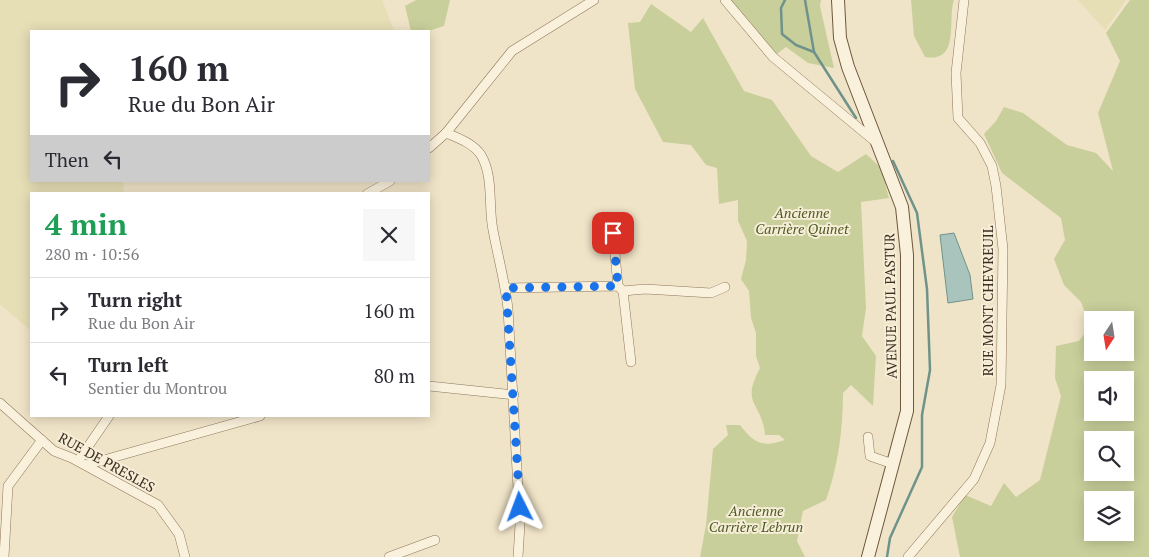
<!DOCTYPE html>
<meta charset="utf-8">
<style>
:root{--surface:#fff;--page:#f7f7f7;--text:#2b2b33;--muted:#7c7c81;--line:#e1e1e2}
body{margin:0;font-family:"PT Serif",serif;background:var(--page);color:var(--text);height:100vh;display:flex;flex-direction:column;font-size:19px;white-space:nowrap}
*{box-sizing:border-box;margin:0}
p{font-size:16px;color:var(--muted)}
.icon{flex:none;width:28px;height:28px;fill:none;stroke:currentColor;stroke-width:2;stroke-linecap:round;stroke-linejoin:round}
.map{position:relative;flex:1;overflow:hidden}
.side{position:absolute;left:30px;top:192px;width:400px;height:225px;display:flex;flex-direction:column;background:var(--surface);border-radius:0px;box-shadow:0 2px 12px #0003}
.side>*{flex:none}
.banner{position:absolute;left:30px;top:30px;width:400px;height:152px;border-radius:0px;box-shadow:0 2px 12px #0003;background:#fff;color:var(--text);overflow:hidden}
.needle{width:32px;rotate:192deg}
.controls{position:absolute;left:1084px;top:311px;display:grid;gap:10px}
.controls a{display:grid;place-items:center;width:50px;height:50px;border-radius:0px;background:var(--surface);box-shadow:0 2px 12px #0003;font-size:25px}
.pin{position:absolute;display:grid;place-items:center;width:42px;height:42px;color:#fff;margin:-21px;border-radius:10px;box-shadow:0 2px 8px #0006}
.me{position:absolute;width:55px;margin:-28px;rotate:357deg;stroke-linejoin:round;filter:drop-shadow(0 0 4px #0008)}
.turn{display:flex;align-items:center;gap:18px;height:105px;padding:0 15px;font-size:22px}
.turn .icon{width:65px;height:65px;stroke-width:2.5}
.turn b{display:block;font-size:35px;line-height:42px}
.then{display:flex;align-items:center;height:48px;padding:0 15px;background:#0003;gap:10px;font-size:19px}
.round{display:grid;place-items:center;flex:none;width:52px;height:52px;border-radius:0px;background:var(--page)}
.summary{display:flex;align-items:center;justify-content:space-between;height:85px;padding:0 15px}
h1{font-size:30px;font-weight:800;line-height:38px;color:#1e9e55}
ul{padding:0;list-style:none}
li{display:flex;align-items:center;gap:15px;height:65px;padding:0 15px;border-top:1px solid var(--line)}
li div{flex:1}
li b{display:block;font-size:19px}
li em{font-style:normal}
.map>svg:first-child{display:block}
.farmland{fill:#e6deb5}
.green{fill:#c9cf9b;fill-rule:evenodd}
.water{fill:#a9c4bc;stroke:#6f938a}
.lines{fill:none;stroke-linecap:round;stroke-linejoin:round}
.stream{stroke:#6f938a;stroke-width:2.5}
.minor-casing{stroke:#8d765c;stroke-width:10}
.secondary-casing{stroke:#6f573f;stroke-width:14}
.minor{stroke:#faf1dc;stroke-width:9}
.secondary{stroke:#faf1dc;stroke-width:12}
.route{stroke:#1a73e8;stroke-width:9;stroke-dasharray:0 16.2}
.labels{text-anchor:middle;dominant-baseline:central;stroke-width:4;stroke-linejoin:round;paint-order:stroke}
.park-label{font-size:14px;font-style:italic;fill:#4d5a26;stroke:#f7eed8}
.street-label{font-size:14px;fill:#3d2e20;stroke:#f7eed8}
</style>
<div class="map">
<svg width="1149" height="557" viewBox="0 0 1149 557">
<rect width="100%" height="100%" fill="#f0e4c8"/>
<g class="farmland">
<path d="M 0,0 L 382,0 L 394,31 L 31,31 L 31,181 L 123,181 L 124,194 L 31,194 L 31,331 L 0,304 Z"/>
<path d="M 1078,0 L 1126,0 L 1105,30 Z"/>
</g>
<g class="green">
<path d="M 416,0 L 450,0 L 444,26 L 429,31 L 411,31 L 405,6 Z"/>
<path d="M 729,0 L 821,0 L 820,6 L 834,68 L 808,63 L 786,47 L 773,57 Z"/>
<path d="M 911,0 L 954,0 C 947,20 961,63 925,57 L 914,36 Z"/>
<path d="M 1130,0 L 1149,0 L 1149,557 L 960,557 L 952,517 L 965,495 L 991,506 L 1004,483 L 1016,497 L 1040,480 L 1061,396 L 1055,378 L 1056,346 L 1079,341 L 1090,326 L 1081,302 L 1064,285 L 1054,259 L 1065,240 L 1061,218 L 1002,173 L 984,134 L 996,121 L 1004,107 L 1023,113 L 1067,145 L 1096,153 L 1113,171 L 1098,113 L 1120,61 L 1106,33 ZM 1092,320 L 1125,320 L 1125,352 L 1092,352 ZM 1092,380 L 1125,380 L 1125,412 L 1092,412 ZM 1092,440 L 1125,440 L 1125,472 L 1092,472 ZM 1092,500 L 1125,500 L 1125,532 L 1092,532 Z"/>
<path d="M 651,4 L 691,32 L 703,18 L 744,91 L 772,100 L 811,156 L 838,172 L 866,154 L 881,168 L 889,198 L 861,202 L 866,308 L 862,336 L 876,356 L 873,406 L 851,385 L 843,393 C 843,430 838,466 826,500 L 803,511 L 797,541 L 805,557 L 700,557 L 706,525 L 713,449 L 728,435 L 726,425 L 740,425 C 754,443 762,448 785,440 L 779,435 L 765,435 C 762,401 740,406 760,368 L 756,356 L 756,333 L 751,318 L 749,291 L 741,279 L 746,260 L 747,241 L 738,221 L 738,200 L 719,204 L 717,168 L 706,165 L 691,145 L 663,142 L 635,89 L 628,23 L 640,22 Z"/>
</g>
<path class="water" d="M 954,233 L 970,275 L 973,299 L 948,303 L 940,235 Z"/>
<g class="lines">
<g class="stream">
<path d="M 785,0 L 781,8 L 782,34 L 796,45 L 814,52"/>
<path d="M 805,0 L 814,52 L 856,118"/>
<path d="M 887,557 L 890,538 L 922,467 L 922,415 L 930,370 L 927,289 L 917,213 L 893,161"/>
</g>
<g class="minor-casing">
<g id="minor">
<path d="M 725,0 L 773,57 L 877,143"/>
<path d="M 446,133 C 458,138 473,143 481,155 C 494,177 488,206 493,230 C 498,257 505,282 508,309 L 520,524 L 518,557"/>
<path d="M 429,148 L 446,133 L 512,51 L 594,0"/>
<path d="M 367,194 L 390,181"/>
<path d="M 613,233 L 618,286"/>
<path d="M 506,288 L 618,286 L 623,291"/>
<path d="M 623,291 L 645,289 L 711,293 L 725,287"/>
<path d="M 623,291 L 631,362"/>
<path d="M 429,386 L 514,395"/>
<path d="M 0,403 L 54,451 L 72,458 L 158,505 L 179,534 L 185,557"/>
<path d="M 868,437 L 870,456 L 893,464"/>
<path d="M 78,461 L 109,416"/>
<path d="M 86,465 L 260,416"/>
<path d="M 4,557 L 8,486 L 42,440"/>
<path d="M 389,557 L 435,540"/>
<path d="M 908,557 L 974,479 L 990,443 L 1001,385 L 1003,249 L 996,186 L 992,166 L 980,143 L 958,118 L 956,73 L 964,0"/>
</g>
</g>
<g class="secondary-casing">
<path id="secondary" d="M 838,0 L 840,38 L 848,67 L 902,207 L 907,255 L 907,411 L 868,557"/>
</g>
<use href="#minor" class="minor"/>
<use href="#secondary" class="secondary"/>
</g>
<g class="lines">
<path class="route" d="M 520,507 L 506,288 L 618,286 L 613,233"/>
</g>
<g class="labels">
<g class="park-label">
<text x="802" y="212">Ancienne<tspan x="802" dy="16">Carrière Quinet</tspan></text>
<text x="756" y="510">Ancienne<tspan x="756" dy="16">Carrière Lebrun</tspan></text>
</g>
<g class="street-label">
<text transform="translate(987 301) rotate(-90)">RUE MONT CHEVREUIL</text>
<text transform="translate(890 306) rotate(-91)">AVENUE PAUL PASTUR</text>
<text transform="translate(107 462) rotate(29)">RUE DE PRESLES</text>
</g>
</g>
</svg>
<div class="controls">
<a><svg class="needle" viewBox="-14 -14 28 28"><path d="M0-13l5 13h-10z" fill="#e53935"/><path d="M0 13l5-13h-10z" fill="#7c7c81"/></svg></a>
<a><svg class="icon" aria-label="sound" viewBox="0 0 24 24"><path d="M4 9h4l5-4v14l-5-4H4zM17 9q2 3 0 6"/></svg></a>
<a><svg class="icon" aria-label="search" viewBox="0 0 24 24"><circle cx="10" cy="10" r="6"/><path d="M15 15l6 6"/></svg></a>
<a><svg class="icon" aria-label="layers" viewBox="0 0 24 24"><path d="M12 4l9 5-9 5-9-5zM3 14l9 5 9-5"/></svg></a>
</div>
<div class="pin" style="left:613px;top:233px;background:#d93025"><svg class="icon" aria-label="arrive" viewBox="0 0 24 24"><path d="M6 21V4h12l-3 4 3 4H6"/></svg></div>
<svg class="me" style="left:520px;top:507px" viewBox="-20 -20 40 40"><path d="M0-17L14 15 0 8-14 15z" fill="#1a73e8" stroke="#fff" stroke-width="4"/></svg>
<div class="banner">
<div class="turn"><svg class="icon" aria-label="right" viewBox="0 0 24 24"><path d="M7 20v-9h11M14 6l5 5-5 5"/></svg><div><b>160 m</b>Rue du Bon Air</div></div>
<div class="then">Then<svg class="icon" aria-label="left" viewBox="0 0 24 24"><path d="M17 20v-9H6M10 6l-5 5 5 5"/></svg></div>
</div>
<section class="side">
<div class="summary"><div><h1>4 min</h1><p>280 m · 10:56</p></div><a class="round"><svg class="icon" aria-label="close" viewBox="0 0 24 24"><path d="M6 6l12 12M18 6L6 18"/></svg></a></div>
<ul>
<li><svg class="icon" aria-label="right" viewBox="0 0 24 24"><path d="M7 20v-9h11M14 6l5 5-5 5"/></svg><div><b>Turn right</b><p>Rue du Bon Air</p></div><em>160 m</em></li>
<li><svg class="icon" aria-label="left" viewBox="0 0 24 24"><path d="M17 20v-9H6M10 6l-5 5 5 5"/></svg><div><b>Turn left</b><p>Sentier du Montrou</p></div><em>80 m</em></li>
</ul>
</section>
</div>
